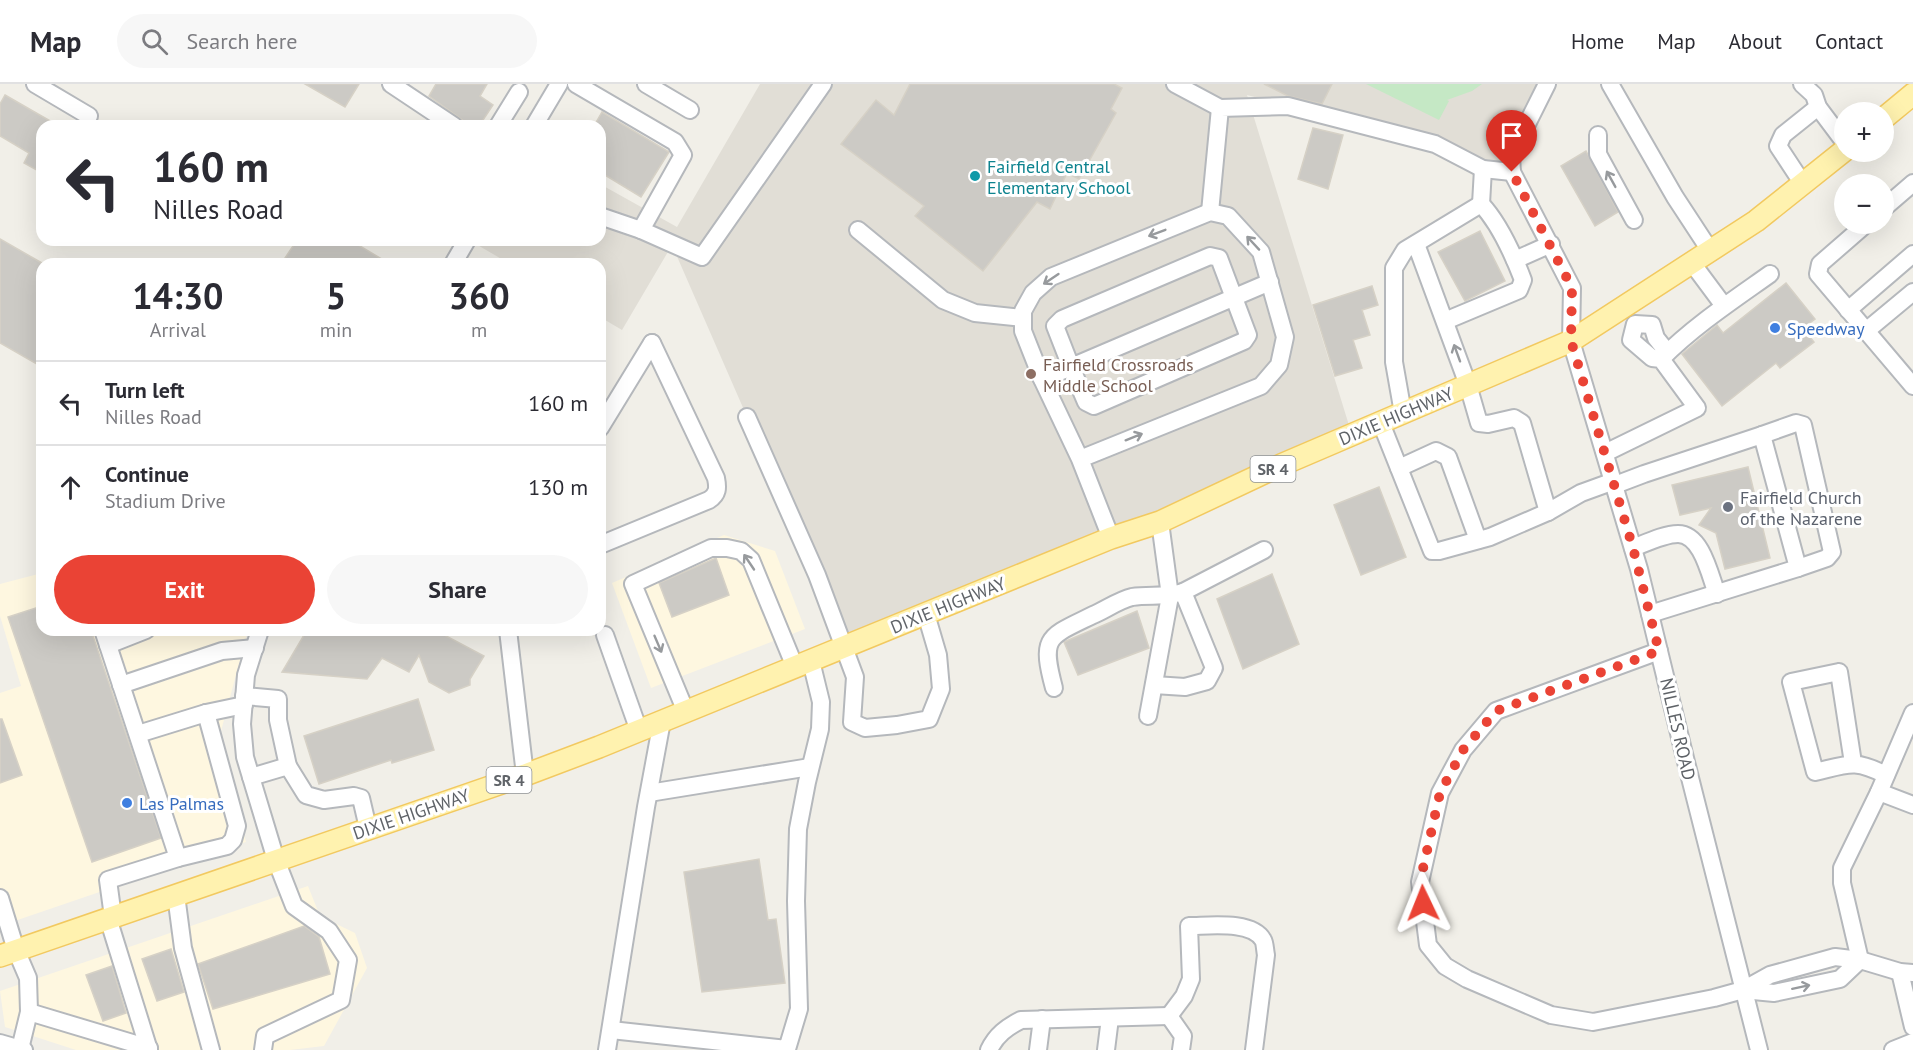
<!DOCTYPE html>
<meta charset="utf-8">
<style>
:root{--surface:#fff;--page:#f7f7f7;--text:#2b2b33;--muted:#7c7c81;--line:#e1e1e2;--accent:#ea4335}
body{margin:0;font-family:"PT Sans",sans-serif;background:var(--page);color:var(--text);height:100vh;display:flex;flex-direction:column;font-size:22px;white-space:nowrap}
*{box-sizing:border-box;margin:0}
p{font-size:20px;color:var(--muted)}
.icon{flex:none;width:33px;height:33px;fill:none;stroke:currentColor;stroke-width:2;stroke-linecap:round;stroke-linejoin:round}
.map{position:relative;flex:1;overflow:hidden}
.drawer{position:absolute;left:36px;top:174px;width:570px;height:378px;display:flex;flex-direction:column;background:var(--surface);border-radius:18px;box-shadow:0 6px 24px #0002}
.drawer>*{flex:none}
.guide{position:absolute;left:36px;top:36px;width:570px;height:126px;border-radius:18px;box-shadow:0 6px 24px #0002;background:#fff;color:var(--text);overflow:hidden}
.fabs{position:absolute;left:1834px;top:18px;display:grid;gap:12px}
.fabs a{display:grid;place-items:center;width:60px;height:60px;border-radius:50%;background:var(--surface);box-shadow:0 6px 24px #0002;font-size:30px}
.pin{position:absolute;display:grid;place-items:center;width:51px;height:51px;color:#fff;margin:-62px -26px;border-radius:50% 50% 50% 0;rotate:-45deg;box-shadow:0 0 6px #0007}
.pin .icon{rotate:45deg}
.me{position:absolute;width:66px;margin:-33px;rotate:358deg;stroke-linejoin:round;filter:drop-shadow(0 0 4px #0008)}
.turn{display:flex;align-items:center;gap:21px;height:126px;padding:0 18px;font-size:27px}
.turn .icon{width:78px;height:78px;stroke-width:2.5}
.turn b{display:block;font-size:42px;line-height:51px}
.eta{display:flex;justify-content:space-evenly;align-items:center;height:102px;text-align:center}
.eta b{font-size:36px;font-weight:600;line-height:42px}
.cta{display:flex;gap:12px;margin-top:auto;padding:12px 18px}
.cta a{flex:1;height:69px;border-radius:36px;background:var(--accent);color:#fff;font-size:24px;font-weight:600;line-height:69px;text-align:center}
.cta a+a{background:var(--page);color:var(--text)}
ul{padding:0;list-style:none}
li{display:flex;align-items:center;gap:18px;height:84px;padding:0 18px;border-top:2px solid var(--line)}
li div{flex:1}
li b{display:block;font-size:22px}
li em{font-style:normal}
header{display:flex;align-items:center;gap:36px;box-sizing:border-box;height:84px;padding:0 30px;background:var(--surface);border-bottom:2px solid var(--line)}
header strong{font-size:28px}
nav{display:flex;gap:33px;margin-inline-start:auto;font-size:21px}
.search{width:420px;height:54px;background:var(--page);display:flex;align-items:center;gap:15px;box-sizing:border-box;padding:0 21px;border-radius:33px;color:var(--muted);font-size:22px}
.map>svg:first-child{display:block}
.commercial{fill:#fef7e0}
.education{fill:#e1ded6}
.green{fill:#c5e8c5}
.building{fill:#cccac5;stroke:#d6d1c6;stroke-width:1.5}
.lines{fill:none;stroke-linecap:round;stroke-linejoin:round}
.minor-casing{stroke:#b5b8bc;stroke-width:20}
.major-casing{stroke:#f2c960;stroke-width:24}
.minor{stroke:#fff;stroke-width:16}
.major{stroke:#fff2af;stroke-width:21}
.oneway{stroke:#979a9d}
.route{stroke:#ea4335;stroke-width:10;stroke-dasharray:0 18}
.culture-dot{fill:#0f9aa8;stroke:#fff;stroke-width:2}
.shop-dot{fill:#3f7fe0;stroke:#fff;stroke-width:2}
.education-dot{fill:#8d6e63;stroke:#fff;stroke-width:2}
.worship-dot{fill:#6b7280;stroke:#fff;stroke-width:2}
.labels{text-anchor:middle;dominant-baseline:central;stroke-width:6;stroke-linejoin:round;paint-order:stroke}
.shield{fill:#fff;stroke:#8f9295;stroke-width:1.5}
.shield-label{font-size:16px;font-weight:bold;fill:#5f6368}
.culture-label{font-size:18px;fill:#0d838f;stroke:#fff;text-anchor:start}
.shop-label{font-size:18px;fill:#366cbe;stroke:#fff;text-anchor:start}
.education-label{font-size:18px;fill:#785e54;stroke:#fff;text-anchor:start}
.street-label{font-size:18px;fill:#5f6368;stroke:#fff}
.worship-label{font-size:18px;fill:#5b616d;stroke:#fff;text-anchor:start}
</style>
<header>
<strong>Map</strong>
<div class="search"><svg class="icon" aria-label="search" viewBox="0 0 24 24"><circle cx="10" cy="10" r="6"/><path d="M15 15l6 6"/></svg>Search here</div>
<nav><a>Home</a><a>Map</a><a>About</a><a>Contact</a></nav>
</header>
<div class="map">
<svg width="1913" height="966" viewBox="0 0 1913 966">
<rect width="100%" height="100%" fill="#f1efe8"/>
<g class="commercial">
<path d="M 724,451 L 775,467 L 805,545 L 651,604 L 612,499 Z"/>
<path d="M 42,489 L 42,546 L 248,546 L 220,651 L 246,758 L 0,842 L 0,609 L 21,602 L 0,532 L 0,500 Z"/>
<path d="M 308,802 L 320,832 L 355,849 L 367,884 L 324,962 L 290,966 L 76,966 L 5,943 L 0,907 Z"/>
</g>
<path class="education" d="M 760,0 L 1547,0 L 1512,88 L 1435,60 L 1247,11 L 1352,351 L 845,563 L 772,390 L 672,161 L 622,246 L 600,233 L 600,180 L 510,180 L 469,156 L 600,156 L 600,100 L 677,143 Z"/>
<path class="green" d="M 1366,0 L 1482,0 L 1472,7 L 1447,16 L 1449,17 L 1439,36 Z"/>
<g class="building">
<path d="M 305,0 L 359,0 L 345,23 Z"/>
<path d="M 436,0 L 487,0 L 480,12 L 493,21 L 479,42 L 471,42 L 429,12 Z"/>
<path d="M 910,0 L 1114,0 L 1122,4 L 1111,25 L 1116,29 L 1079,95 L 1067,89 L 1050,125 L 1037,118 L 983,187 L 915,132 L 924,122 L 841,60 L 876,16 L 894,31 Z"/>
<path d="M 1264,0 L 1332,0 L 1322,20 L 1288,12 Z"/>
<path d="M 5,11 L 59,42 L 42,42 L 42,89 L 24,79 L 29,69 L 0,52 L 0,20 Z"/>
<path d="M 602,28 L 669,68 L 641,113 L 600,88 L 600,42 L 594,42 Z"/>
<path d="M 1313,44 L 1343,51 L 1328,105 L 1298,95 Z"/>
<path d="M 1586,67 L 1618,128 L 1595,142 L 1561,82 Z"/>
<path d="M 1480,147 L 1505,197 L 1465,217 L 1438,168 Z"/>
<path d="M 0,155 L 42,179 L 42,283 L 0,259 Z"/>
<path d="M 297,156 L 350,156 L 390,180 L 281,180 Z"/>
<path d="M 1786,199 L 1815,235 L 1803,244 L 1814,258 L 1780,284 L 1776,279 L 1722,322 L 1682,270 L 1717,241 L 1723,249 Z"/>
<path d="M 1372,202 L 1378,221 L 1362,226 L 1370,251 L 1353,256 L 1362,284 L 1335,292 L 1313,221 Z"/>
<path d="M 1748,383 L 1770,474 L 1725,485 L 1716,449 L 1699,441 L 1711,424 L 1680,431 L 1672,401 Z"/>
<path d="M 1379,403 L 1406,473 L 1361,491 L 1334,421 Z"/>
<path d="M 716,474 L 729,511 L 672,533 L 659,499 Z"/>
<path d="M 1272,490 L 1299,560 L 1243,585 L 1217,515 Z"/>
<path d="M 42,522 L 42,546 L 91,546 L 161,754 L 92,778 L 8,533 Z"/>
<path d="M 1137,527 L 1149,564 L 1078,591 L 1064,558 Z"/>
<path d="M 307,546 L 435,546 L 484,572 L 470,595 L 470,601 L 449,609 L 429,598 L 419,571 L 409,588 L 382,574 L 367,595 L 282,588 Z"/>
<path d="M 418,615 L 434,666 L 392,679 L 391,676 L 319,700 L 304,652 Z"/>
<path d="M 0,635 L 2,635 L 22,691 L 0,699 Z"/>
<path d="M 759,775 L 768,836 L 776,835 L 785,899 L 702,908 L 684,788 Z"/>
<path d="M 304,842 L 319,853 L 330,890 L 213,925 L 198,880 Z"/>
<path d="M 171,865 L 184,908 L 157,917 L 142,875 Z"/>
<path d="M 112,882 L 126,929 L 103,937 L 86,891 Z"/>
</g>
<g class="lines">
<g class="minor-casing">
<g id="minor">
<path d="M 35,0 L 89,32"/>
<path d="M 391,0 L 454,42"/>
<path d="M 576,0 L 675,58 L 683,71 L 641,146"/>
<path d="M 646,0 L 690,26"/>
<path d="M 1175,0 L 1220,24"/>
<path d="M 1547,0 L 1511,72 L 1512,88 L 1572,204 L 1571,257 L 1639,485 L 1686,678 L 1759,966"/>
<path d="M 1610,0 L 1675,113 L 1711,168"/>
<path d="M 1802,0 L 1814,11 L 1818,23 L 1845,59"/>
<path d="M 498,42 L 519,8"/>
<path d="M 534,42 L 559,0"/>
<path d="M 1598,51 L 1598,70 L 1634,136"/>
<path d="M 1803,100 L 1778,62 L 1783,51 L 1818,23"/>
<path d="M 1481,120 L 1483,85"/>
<path d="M 1884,124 L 1913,99"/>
<path d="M 1210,128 L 1220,24 L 1288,22 L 1435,60 L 1483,85 L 1512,88"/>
<path d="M 600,132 L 641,146 L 702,173 L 823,0"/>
<path d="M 1866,140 L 1820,180 L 1818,190 L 1913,302"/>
<path d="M 858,146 L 943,216 L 975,229 L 1023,234"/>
<path d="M 1416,160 L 1468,301 L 1479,339 L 1488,340 L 1514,334 L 1522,339 L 1548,428 L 1581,409 L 1614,397"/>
<path d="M 1515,176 L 1551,160"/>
<path d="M 1692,179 L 1724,222"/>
<path d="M 453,180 L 467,156"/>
<path d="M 1848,226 L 1913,170"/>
<path d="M 1866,247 L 1913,208"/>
<path d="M 1661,275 C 1694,242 1732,217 1770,190"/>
<path d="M 1042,295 L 1071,283 L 1086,318 L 1094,322 L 1244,257 L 1248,251 L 1219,174 L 1210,172 L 1062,235 L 1055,242 L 1071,283 L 1270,198"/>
<path d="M 1403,329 L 1394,278 L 1394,184 L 1405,166 L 1481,120 C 1500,140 1513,170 1523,196 L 1519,206 L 1445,237"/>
<path d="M 747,333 L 817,491 L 855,593 L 852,638 L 865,644 L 897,641 L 929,635 L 941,605 L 938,571 L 926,530"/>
<path d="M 1381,339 L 1432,467 L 1439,467 L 1490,453 L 1548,428"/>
<path d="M 600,344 L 652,259"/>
<path d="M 1762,351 L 1796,339 L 1803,341 L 1832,468 L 1827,474 L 1798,484"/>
<path d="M 1605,369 L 1697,324 L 1661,275 L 1652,274 L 1631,256 L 1635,240 L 1652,241 L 1656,254 L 1664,264 L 1661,275"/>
<path d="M 1080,375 L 1261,302 L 1279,281 L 1285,253 L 1261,168 L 1228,132 L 1210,128 L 1051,193 L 1033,209 L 1023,227 L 1023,247 L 1042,295 L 1080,375 L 1111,454"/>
<path d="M 1399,384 L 1436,367 L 1448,373 L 1478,456"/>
<path d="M 1615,401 L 1644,390 L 1762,351 L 1798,484 L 1650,530"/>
<path d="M 600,461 L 709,416 C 718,410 718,404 716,394 L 652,259"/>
<path d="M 1633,464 C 1646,459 1664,450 1678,450 C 1702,450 1710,492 1717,510"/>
<path d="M 1183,508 L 1264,466"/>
<path d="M 103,546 L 178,774 L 108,796 L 113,833"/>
<path d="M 260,546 L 246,591 L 242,640 L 245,673 L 251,693 L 276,776 L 294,822 L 329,847 L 348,876 L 341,916 L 265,952 L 263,966"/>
<path d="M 508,546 L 525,691"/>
<path d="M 605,551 L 639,647"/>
<path d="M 108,561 L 146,546"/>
<path d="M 1659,567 L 1496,627 L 1463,666 L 1440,709 L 1420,798 L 1428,861 L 1445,882 L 1467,895 L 1551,931 L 1593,938 L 1714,914 L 1743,906 L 1770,891 L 1835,873 L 1860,876 L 1900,888 L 1913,889"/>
<path d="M 121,601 L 222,567 L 255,564"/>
<path d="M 1054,604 C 1040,552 1048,553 1093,531 C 1105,526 1119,516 1132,513 C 1149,510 1166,514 1183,508 L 1214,584 L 1207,597 L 1185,603 L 1154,601"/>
<path d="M 244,612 L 278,615 L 278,636 L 288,682 L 251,693"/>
<path d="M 686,628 L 633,500 L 711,464 L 727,464 L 741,467 L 751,476 L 795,583"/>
<path d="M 1148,632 L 1170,512 L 1160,438"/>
<path d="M 138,650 L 206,629 L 244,621"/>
<path d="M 1853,679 L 1839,588 L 1791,598 L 1815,688 C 1849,680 1854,675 1886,691"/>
<path d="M 288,682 L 306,711 L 324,716 L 354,712 L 361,714 L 368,744"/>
<path d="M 1879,708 L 1913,721"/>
<path d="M 649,709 L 810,683"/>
<path d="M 178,774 L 227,762 L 233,756 L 237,742 L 206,629"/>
<path d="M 176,811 L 183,864 L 211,966"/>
<path d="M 0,814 L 16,866 L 28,894 L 29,928 L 20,965"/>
<path d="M 108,834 L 149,966"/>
<path d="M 1860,876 L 1842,799 L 1842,784 L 1879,708 L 1913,629"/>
<path d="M 1900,888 L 1913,943"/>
<path d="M 1743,906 L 1774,909 L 1840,895 L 1860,876"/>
<path d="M 29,928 L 149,964"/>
<path d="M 611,946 L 787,965 L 799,925 L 796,817 L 798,745 L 807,698 L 820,645 L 821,618 L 811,577"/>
<path d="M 0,959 L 24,966"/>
<path d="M 607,966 L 646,723 L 662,637"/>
<path d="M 989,966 C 996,951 1007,943 1021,936 L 1169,932"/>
<path d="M 1038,966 L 1042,935"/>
<path d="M 1106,966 L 1110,934"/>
<path d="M 1181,966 L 1183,952 L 1169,932 L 1184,912 L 1191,895 L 1189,842 C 1208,842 1252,836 1263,856 C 1265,859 1265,867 1266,871 L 1254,966"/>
<path d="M 1893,966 L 1913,958"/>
</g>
</g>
<g class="major-casing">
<g id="major">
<path d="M 1884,34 L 1913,10"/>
<path d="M 0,872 L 525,691 L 599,663 L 1111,454 L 1160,438 L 1281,381 L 1571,257 L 1756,137 L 1845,66"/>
</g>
</g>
<use href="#minor" class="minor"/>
<use href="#major" class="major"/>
</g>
<defs><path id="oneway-shaft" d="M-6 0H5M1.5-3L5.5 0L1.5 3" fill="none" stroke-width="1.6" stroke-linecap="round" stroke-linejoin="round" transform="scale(1.5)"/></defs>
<g class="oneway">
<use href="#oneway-shaft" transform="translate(1611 95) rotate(-119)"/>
<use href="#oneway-shaft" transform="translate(1157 149) rotate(159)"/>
<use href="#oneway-shaft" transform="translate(1253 159) rotate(-133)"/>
<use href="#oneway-shaft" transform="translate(1051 195) rotate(146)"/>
<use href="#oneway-shaft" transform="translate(1457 269) rotate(-110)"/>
<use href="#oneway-shaft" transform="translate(1134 353) rotate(-22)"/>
<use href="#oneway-shaft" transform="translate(749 478) rotate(-124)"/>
<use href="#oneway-shaft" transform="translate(658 560) rotate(67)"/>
<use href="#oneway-shaft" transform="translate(1801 903) rotate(-12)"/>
</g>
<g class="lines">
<path class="route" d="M 1423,819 L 1420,798 L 1440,709 L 1463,666 L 1496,627 L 1659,567 L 1633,464 L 1571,257 L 1572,204 L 1512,88"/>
</g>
<circle class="culture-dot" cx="975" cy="92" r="6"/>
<g class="shop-dot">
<circle cx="1775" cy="244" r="6"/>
<circle cx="127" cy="719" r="6"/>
</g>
<circle class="education-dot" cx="1031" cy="290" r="6"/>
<circle class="worship-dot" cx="1728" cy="423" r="6"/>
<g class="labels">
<g class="shield">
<rect x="1250.5" y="372" width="45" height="26" rx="4.5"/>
<rect x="486.5" y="683" width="45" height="26" rx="4.5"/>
</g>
<g class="shield-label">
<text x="1273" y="385">SR 4</text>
<text x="509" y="696">SR 4</text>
</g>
<g class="culture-label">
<text x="987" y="82">Fairfield Central<tspan x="987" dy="21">Elementary School</tspan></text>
</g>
<g class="shop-label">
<text x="1787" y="244">Speedway</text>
<text x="139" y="719">Las Palmas</text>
</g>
<g class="education-label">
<text x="1043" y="280">Fairfield Crossroads<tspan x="1043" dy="21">Middle School</tspan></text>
</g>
<g class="street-label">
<text transform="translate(1396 332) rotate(-23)">DIXIE HIGHWAY</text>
<text transform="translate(948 521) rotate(-22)">DIXIE HIGHWAY</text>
<text transform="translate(1678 645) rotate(77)">NILLES ROAD</text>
<text transform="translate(411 730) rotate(-19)">DIXIE HIGHWAY</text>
</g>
<g class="worship-label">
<text x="1740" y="413">Fairfield Church<tspan x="1740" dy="21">of the Nazarene</tspan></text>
</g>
</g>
</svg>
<div class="fabs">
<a>+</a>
<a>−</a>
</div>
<div class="pin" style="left:1512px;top:88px;background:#d93025"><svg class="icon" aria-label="arrive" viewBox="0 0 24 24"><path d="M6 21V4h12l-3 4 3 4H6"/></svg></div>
<svg class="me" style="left:1423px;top:819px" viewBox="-20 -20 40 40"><path d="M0-17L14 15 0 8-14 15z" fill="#ea4335" stroke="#fff" stroke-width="4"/></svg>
<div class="guide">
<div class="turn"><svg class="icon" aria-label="left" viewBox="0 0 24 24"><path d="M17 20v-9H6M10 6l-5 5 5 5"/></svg><div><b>160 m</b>Nilles Road</div></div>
</div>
<section class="drawer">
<div class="eta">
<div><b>14:30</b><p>Arrival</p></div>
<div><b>5</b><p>min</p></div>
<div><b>360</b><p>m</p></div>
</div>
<ul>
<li><svg class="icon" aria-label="left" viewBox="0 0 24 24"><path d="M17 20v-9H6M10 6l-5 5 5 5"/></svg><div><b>Turn left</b><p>Nilles Road</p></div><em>160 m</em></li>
<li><svg class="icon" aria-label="ahead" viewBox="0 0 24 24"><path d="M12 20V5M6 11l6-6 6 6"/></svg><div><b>Continue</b><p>Stadium Drive</p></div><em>130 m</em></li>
</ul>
<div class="cta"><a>Exit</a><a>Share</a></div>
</section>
</div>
